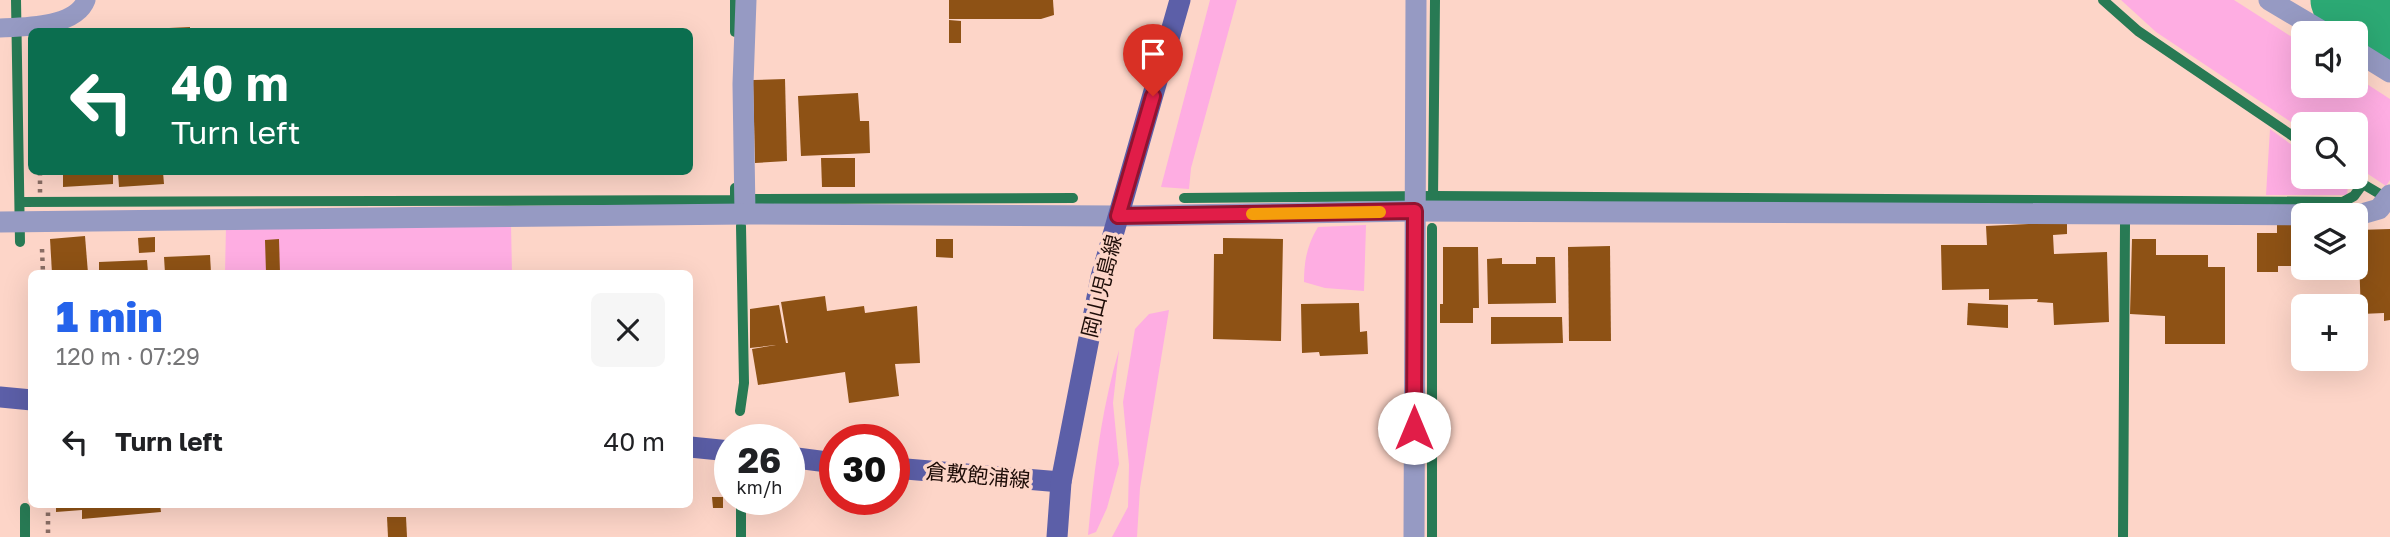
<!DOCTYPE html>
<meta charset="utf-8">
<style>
:root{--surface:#fff;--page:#f6f6f6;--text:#202124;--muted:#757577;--accent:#2563eb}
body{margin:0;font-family:"Golos Text","Noto Sans JP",sans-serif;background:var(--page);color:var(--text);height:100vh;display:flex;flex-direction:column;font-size:26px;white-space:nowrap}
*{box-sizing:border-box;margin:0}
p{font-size:23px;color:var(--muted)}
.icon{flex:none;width:38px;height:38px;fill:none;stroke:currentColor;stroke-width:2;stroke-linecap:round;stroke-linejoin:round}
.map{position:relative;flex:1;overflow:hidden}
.details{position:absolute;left:28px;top:270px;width:665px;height:238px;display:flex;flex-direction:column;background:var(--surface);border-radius:10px;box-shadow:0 7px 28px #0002}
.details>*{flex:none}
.banner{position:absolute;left:28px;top:28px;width:665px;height:147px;border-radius:10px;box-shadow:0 7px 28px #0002;background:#0b6e4f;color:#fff;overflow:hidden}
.buttons{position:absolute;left:2291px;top:21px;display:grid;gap:14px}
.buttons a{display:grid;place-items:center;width:77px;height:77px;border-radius:10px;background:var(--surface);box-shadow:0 7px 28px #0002;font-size:35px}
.speed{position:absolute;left:714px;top:424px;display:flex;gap:14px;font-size:35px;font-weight:700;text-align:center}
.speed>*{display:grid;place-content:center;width:91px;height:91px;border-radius:50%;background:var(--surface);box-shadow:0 7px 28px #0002;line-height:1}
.speed small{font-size:18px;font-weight:400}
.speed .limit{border:10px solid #d22;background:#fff;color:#111}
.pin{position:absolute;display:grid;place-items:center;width:60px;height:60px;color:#fff;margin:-72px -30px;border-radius:50% 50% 50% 0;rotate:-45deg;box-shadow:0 0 7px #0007}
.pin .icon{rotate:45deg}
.me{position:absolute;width:77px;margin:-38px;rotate:0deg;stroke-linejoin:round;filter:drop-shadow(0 0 5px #0008)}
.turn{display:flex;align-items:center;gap:24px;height:147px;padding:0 28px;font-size:32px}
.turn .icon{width:91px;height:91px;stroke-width:2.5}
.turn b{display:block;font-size:49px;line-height:60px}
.round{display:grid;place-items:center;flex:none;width:74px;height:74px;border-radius:10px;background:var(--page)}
.summary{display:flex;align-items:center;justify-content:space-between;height:119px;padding:0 28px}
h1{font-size:42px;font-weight:800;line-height:52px;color:var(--accent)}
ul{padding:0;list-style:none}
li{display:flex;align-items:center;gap:21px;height:105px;padding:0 28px}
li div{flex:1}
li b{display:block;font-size:26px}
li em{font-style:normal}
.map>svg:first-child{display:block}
.green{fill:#feade2}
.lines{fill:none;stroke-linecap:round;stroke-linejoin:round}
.stream{stroke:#287a54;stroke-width:10}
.river{stroke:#2ca974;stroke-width:65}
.building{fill:#8e5215}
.path{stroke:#896d64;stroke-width:4.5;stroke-dasharray:3.5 5;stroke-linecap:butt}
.service{stroke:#969ac3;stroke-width:19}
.minor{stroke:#969ac3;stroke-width:21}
.tertiary{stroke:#969ac3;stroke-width:21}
.primary{stroke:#5c5fa8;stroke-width:21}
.route-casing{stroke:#92132f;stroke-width:18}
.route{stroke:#e11d48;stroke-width:12}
.slow{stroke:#f59e0b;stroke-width:12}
.labels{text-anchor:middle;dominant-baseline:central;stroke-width:7;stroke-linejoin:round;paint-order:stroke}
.street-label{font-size:21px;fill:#1e0d08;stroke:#fdd5c8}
</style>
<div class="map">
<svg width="2390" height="537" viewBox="0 0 2390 537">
<rect width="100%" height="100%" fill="#fdd5c8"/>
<g class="green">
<path d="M 1210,0 L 1237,0 L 1191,168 L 1189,189 L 1161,187 Z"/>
<path d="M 2121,0 L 2234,0 L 2303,44 L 2303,86 L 2356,86 L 2356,77 L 2390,99 L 2390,180 L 2386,186 L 2356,166 L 2356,124 L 2303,124 L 2303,130 L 2156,32 Z"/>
<path d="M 2270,129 L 2303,153 L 2303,177 L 2335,177 L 2348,186 L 2347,195 L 2266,195 Z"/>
<path d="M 511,225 L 512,273 L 225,273 L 226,226 Z"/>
<path d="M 1366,225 L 1364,291 L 1325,288 L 1304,282 C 1304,261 1307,245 1318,227 Z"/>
<path d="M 1169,310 L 1140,488 L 1137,537 L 1112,537 L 1128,507 L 1129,465 L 1123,402 L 1135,329 L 1149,314 Z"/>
<path d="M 1119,350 L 1113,403 L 1119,464 L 1107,508 L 1096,532 L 1088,535 C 1094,472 1101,411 1119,350 Z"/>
</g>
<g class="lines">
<g class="stream">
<path d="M 16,0 L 20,242"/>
<path d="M 735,0 L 735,32"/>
<path d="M 2103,0 L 2138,31 L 2303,143"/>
<path d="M 2351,177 L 2390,200"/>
<path d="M 1184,198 L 1433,196 L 2343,202 L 2354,196 L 2362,185"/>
<path d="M 755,199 L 1073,198"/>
<path d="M 1433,200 L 1435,0"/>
<path d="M 20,202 L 735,200 L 735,188"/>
<path d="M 740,411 L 744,383 L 741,226"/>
<path d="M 741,499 L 741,537"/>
<path d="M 25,508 L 25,537"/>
<path d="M 1432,537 L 1432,228"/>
<path d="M 2123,537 L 2125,223"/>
</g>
<path class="river" d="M 2343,0 L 2390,29"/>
</g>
<g class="building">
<path d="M 949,0 L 1053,0 L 1054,15 L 1041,19 L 949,19 Z"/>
<path d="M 949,20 L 961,21 L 961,43 L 949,43 Z"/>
<path d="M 190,27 L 190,32 L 148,32 L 148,29 Z"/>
<path d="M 785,79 L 787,161 L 755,163 L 753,80 Z"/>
<path d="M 858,93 L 860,121 L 869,121 L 870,153 L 801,156 L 798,96 Z"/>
<path d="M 821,158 L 855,158 L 855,187 L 822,187 Z"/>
<path d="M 63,172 L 113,172 L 113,184 L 63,187 Z"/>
<path d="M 118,172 L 163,172 L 164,184 L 119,187 Z"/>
<path d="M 2277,220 L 2303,220 L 2303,266 L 2278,266 L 2278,272 L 2257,272 L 2257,233 L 2277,233 Z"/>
<path d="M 2067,222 L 2067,234 L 2053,235 L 2054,254 L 2107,252 L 2109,322 L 2054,325 L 2053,303 L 2037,302 L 2038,299 L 1989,300 L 1989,289 L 1942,290 L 1941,245 L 1987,245 L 1986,226 Z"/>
<path d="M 2390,229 L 2390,320 L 2384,321 L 2384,313 L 2361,314 L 2358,230 Z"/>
<path d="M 85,236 L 88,273 L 52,273 L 50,239 Z"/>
<path d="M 155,237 L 155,252 L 139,253 L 138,238 Z"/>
<path d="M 1223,238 L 1283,239 L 1281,341 L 1213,339 L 1214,254 L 1223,254 Z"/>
<path d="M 279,239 L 280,273 L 266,273 L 265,240 Z"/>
<path d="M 936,239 L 953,239 L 953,258 L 936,257 Z"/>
<path d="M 2132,239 L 2156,239 L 2156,255 L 2208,255 L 2208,267 L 2225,267 L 2225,344 L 2165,344 L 2165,316 L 2130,314 Z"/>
<path d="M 1610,246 L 1611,341 L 1569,341 L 1568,247 Z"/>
<path d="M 1443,247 L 1478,247 L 1479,308 L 1473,308 L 1473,323 L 1440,323 L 1440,304 L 1443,304 Z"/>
<path d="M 210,255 L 211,273 L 165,273 L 164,257 Z"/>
<path d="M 1536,257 L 1555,257 L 1556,303 L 1488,304 L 1487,259 L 1502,258 L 1502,264 L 1536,264 Z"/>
<path d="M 147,260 L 148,273 L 99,273 L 99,262 Z"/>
<path d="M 825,296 L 827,311 L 864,306 L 865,313 L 917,306 L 920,363 L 895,364 L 899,396 L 849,403 L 845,372 L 758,385 L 752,349 L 776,345 L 750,348 L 750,309 L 779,305 L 786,343 L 788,343 L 781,302 Z"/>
<path d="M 1359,303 L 1360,332 L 1367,331 L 1368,354 L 1320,356 L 1319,352 L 1302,353 L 1301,304 Z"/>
<path d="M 1968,303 L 2008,305 L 2008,328 L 1967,325 Z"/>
<path d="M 1491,317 L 1562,317 L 1563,343 L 1491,344 Z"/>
<path d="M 712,497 L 723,497 L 723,508 L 713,508 Z"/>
<path d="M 56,504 L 160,504 L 161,512 L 82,519 L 82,510 L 56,512 Z"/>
<path d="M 387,517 L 406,517 L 407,537 L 388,537 Z"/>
</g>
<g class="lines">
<g class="path">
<path d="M 40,172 L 40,195"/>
<path d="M 42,249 L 43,273"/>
<path d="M 48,504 L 48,537"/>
</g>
<path class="service" d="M 0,28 C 25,27 76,27 86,0"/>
<g class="minor">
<path d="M 745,214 L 743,84 L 746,0"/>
<path d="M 0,222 L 745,214 L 1118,216 L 1415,211 L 2358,215 L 2379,209 L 2390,195"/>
<path d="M 1414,537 L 1416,0"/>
</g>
<g class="tertiary">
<path d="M 2269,0 L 2325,33"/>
<path d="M 2356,51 L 2390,72"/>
</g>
<g class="primary">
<path d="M 0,397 L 32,400"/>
<path d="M 690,447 L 730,451"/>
<path d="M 789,457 L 835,463"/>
<path d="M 894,468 L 1061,482"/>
<path d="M 1057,537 L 1061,482 L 1101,277 L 1180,0"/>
</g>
</g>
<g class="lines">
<g class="route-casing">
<path id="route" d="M 1153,96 L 1118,216 L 1415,211 L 1414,428"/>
</g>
<use href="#route" class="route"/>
<path class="slow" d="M 1252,214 L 1380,212"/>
</g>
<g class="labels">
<g class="street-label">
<text transform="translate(1101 286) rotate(-76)">岡山児島線</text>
<text transform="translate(978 475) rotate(5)">倉敷飽浦線</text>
</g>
</g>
</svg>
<div class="buttons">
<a><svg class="icon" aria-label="sound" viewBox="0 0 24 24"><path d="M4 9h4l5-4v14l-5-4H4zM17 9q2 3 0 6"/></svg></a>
<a><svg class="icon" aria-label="search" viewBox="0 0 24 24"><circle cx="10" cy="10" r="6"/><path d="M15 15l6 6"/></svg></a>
<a><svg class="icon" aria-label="layers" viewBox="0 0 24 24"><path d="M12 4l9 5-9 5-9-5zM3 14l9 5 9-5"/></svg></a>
<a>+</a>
</div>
<div class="speed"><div>26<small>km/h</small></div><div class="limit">30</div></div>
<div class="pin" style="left:1153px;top:96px;background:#d93025"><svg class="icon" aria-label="arrive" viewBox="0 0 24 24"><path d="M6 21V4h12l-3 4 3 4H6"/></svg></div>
<svg class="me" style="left:1414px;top:428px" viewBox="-20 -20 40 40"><circle r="19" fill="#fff"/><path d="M0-13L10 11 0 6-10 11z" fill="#e11d48"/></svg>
<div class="banner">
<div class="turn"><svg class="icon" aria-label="left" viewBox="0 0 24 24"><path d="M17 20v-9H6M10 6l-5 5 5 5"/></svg><div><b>40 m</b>Turn left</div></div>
</div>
<section class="details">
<div class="summary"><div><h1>1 min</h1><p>120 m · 07:29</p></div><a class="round"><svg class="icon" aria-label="close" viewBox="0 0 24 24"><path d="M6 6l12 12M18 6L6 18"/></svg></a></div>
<ul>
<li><svg class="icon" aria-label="left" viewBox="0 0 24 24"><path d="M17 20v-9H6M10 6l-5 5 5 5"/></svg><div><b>Turn left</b></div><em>40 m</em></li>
</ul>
</section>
</div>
